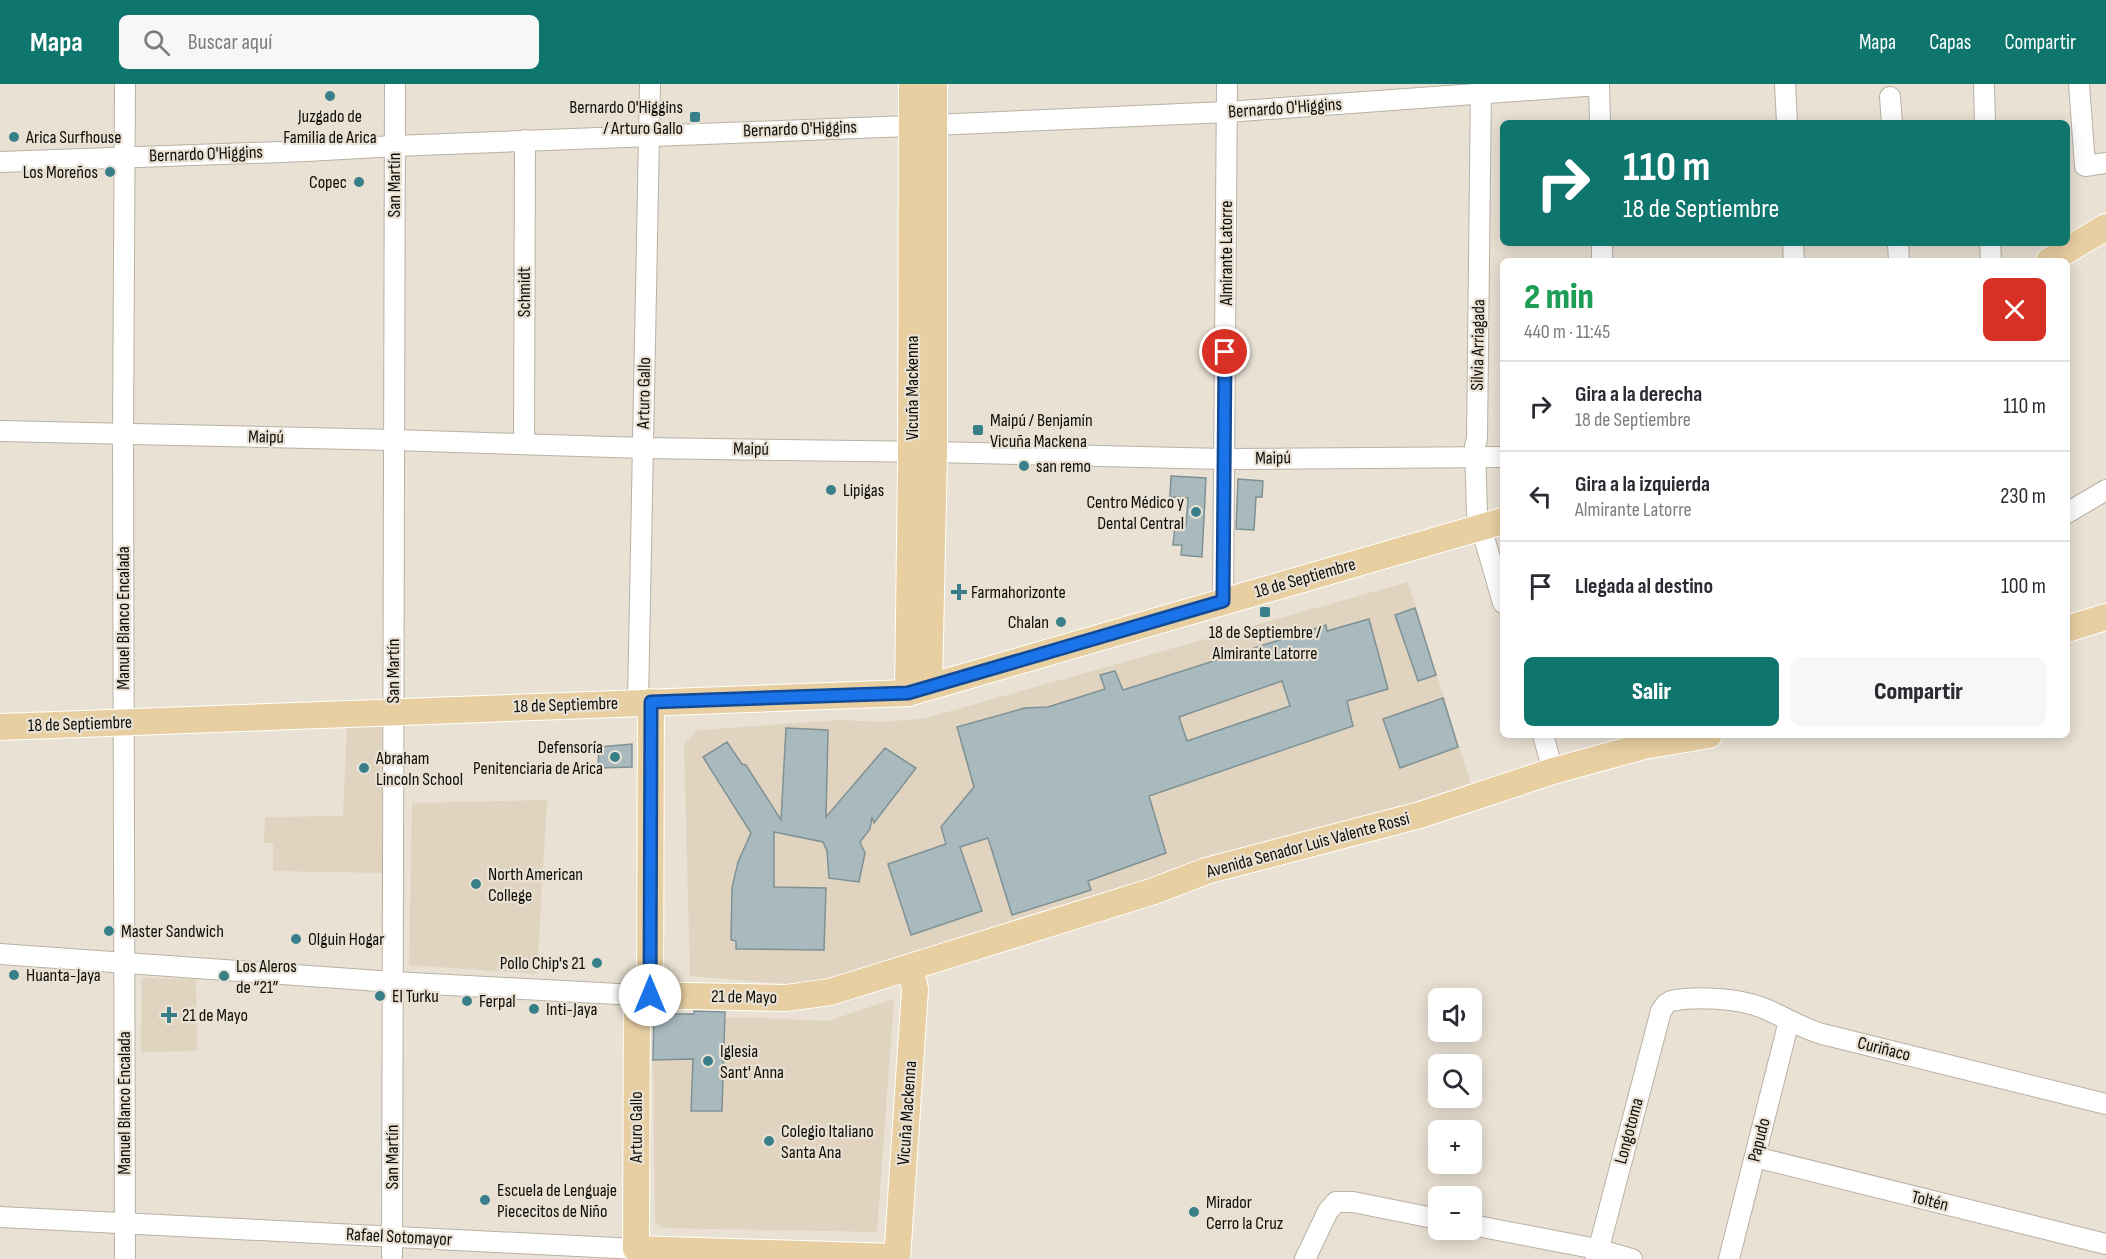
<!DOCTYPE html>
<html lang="es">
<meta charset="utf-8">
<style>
:root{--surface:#fff;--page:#f7f7f7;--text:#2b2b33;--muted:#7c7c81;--line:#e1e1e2;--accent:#0f766e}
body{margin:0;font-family:"Sofia Sans Condensed",sans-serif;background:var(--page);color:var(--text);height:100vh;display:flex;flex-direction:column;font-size:22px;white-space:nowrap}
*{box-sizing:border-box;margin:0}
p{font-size:20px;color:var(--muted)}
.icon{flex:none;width:33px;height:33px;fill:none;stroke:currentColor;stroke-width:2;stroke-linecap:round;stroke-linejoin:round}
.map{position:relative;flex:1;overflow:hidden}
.details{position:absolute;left:1500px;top:174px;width:570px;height:480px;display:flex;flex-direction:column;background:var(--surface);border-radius:9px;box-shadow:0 3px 15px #0003}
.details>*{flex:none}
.banner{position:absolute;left:1500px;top:36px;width:570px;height:126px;border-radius:9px;box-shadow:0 3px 15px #0003;background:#0f766e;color:#fff;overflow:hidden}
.controls{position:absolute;left:1428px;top:904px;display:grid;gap:12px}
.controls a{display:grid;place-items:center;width:54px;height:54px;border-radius:9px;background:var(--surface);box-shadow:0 3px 15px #0003;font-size:30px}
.pin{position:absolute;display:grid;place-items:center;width:51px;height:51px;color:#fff;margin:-26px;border:3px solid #fff;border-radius:50%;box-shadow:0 2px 6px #0007}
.me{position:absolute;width:66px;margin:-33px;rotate:0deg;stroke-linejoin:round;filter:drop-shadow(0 0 4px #0008)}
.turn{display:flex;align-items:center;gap:21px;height:126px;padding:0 24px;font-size:27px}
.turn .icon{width:78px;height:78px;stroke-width:2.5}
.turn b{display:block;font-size:42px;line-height:51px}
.round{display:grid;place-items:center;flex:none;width:63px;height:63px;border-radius:9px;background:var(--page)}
.overview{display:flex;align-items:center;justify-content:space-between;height:102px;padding:0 24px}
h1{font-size:36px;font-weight:800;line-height:45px;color:#1e9e55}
.primary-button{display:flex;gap:12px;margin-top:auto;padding:12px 24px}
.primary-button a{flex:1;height:69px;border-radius:9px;background:var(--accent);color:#fff;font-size:24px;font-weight:800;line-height:69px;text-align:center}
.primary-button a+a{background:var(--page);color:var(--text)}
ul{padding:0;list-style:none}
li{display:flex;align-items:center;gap:18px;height:90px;padding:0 24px;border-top:2px solid var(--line)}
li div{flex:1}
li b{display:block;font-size:22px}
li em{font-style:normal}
header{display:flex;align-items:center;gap:36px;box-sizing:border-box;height:84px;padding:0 30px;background:var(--accent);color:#fff}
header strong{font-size:28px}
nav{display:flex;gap:33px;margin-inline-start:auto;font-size:21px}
.search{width:420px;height:54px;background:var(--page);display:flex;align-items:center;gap:15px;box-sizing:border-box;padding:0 21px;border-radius:9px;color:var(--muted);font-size:22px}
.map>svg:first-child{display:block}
.built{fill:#e0d4c0}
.building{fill:#a8babe;stroke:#809194;stroke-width:1.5;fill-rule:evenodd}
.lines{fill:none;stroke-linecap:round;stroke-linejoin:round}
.minor-casing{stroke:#b9b2a4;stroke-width:22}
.major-casing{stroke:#fff;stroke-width:28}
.minor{stroke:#fff;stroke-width:20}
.major{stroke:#e8cfa2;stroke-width:26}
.route-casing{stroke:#114b97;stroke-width:15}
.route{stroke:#1a73e8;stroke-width:10}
.poi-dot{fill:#397f8a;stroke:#e9e1d3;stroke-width:2}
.labels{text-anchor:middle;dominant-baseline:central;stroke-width:4.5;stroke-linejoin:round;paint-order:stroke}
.poi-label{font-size:18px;fill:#0f0d08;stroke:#e9e1d3;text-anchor:start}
.street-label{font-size:18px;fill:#0f0d08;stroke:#e9e1d3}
</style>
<header>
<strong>Mapa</strong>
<div class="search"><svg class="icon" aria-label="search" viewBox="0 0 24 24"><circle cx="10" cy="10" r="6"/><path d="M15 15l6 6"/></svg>Buscar aquí</div>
<nav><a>Mapa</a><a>Capas</a><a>Compartir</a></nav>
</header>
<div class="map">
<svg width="2106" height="1175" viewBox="0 0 2106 1175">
<rect width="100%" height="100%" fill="#e9e1d3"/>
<g class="built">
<path d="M 1408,498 L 1476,716 L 867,894 L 785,900 L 690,892 L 684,659 L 698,646 L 841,636 L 883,638 L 926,634 Z"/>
<path d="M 347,639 L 383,640 L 383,789 L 273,787 L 273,759 L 264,759 L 265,733 L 343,732 Z"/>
<path d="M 547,716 L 537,890 L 409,881 L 412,719 Z"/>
<path d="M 142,894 L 196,895 L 197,967 L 141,968 Z"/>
<path d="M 894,915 L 877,1148 L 661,1144 L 655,1137 L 653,976 L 692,934 L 762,934 L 828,937 Z"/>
</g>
<g class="building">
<path d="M 1171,392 L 1206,394 L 1202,473 L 1181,471 L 1182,461 L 1173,461 L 1175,441 L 1186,442 L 1188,414 L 1170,413 Z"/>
<path d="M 1238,395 L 1263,397 L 1262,413 L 1256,413 L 1254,446 L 1236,445 Z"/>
<path d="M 1415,524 L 1436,591 L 1418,597 L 1395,531 Z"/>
<path d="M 1369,535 L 1388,605 L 1347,617 L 1353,642 L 1149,712 L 1166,769 L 1088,797 L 1091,806 L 1012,831 L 988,754 L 960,763 L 982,827 L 911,851 L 888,780 L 946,760 L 941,743 L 974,703 L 957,643 L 1025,624 L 1048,623 L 1105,605 L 1100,591 L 1115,587 L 1123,606 L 1326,541 L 1327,547 ZM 1282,597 L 1290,622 L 1187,657 L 1179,633 Z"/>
<path d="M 1443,614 L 1458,663 L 1400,684 L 1383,635 Z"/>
<path d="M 786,644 L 828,646 L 826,733 L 885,664 L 916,684 L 874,739 L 872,733 L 870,745 L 860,758 L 865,769 L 859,798 L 829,794 L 827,767 L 823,758 L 774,748 L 774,803 L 826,804 L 824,866 L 736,865 L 736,857 L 731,856 L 732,804 L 738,778 L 751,749 L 703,673 L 727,658 L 742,680 L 746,681 L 781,736 Z"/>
<path d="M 632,660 L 632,683 L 598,684 L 599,663 Z"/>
<path d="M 694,927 L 725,928 L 722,1027 L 691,1027 L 693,975 L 653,976 L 654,930 L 694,930 Z"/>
</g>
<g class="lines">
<g class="minor-casing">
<g id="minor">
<path d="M 1481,0 L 1477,355 L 1475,362 L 1477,429 L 1503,519"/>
<path d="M 1599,0 L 1600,39"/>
<path d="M 1785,0 L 1787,39"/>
<path d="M 1984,0 L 1985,39"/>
<path d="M 2079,0 L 2085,82 L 2106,79"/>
<path d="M 1890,13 L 1892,39"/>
<path d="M 0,78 L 307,67 L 395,62 L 934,41 L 1227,28 L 1599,1"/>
<path d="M 1602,159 L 1602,177"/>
<path d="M 1793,159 L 1794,177"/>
<path d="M 1898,159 L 1899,177"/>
<path d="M 1990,159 L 1991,177"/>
<path d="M 0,347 L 394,356 L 643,364 L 934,368 L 1224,375 L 1503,373"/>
<path d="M 524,360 L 525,56"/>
<path d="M 2067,429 L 2106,406"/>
<path d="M 1223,517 L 1227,0"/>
<path d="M 638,618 L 650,0"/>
<path d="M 1543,651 L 1553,687"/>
<path d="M 0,870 L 393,898 L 637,911"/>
<path d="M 1755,1073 L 2106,1160"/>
<path d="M 0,1133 L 636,1165 L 636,1175"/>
<path d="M 1472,1141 L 1597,1165 L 1632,1175"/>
<path d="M 125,1175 L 123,350 L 125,0"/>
<path d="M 392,1175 L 395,0"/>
<path d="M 1305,1175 L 1328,1127 L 1336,1118 L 1353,1118 L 1438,1135"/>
<path d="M 1596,1175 L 1661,927 L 1666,920 L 1671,917 C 1696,912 1739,914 1763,924 C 1783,932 1801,944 1822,950 L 2106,1020"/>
<path d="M 1729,1175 L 1789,937"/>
</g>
</g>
<g class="major-casing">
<g id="major">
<path d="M 2049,177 L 2106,143"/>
<path d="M 2067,545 L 2106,533"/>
<path d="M 929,602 L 934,368 L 934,0"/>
<path d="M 908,609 L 911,383 L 912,0"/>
<path d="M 0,643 L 908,609 L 1503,437"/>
<path d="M 650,911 L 651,618"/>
<path d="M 897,1173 L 636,1165 L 637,911 L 786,914 L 830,908 L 1154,807 L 1206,787 L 1420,731 L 1553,687 L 1644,662 L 1709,651"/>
<path d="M 897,1175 L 915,905 L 910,884"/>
</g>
</g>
<use href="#minor" class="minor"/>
<use href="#major" class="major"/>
</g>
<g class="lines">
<g class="route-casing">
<path id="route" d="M 650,911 L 651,618 L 908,609 L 1223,517 L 1225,268"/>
</g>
<use href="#route" class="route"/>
</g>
<g class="poi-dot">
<circle cx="330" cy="12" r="6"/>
<rect x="689" y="27" width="12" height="12" rx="3"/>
<circle cx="14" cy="53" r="6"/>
<circle cx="110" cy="88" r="6"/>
<circle cx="359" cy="98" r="6"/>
<rect x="972" y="340" width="12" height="12" rx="3"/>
<circle cx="1024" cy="382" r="6"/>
<circle cx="831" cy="406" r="6"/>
<circle cx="1196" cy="428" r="6"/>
<path d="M956 499h6v6h6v6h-6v6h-6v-6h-6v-6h6z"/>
<rect x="1259" y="522" width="12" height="12" rx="3"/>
<circle cx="1061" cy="538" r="6"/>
<circle cx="615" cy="673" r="6"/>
<circle cx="364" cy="684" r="6"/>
<circle cx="476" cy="800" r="6"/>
<circle cx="109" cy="847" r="6"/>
<circle cx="296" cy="855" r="6"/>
<circle cx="597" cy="879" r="6"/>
<circle cx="14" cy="891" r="6"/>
<circle cx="224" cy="892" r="6"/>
<circle cx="380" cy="912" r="6"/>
<circle cx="467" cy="917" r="6"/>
<circle cx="534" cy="925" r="6"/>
<path d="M166 922h6v6h6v6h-6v6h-6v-6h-6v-6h6z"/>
<circle cx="708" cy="977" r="6"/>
<circle cx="769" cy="1057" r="6"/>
<circle cx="485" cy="1116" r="6"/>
<circle cx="1194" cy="1128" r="6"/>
</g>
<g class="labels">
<g class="poi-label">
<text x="683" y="23" text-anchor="end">Bernardo O'Higgins<tspan x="683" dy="21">/ Arturo Gallo</tspan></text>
<text x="330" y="32" text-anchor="middle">Juzgado de<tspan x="330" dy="21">Familia de Arica</tspan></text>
<text x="26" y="53">Arica Surfhouse</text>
<text x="98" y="88" text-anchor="end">Los Moreños</text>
<text x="347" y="98" text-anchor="end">Copec</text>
<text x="990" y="336">Maipú / Benjamín<tspan x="990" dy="21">Vicuña Mackena</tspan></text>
<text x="1036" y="382">san remo</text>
<text x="843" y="406">Lipigas</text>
<text x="1184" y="418" text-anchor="end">Centro Médico y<tspan x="1184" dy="21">Dental Central</tspan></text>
<text x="971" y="508">Farmahorizonte</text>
<text x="1049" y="538" text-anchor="end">Chalan</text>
<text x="1265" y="548" text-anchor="middle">18 de Septiembre /<tspan x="1265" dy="21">Almirante Latorre</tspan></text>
<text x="603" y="663" text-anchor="end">Defensoría<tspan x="603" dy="21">Penitenciaria de Arica</tspan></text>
<text x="376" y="674">Abraham<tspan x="376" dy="21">Lincoln School</tspan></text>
<text x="488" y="790">North American<tspan x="488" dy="21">College</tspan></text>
<text x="121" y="847">Master Sandwich</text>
<text x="308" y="855">Olguin Hogar</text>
<text x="585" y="879" text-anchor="end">Pollo Chip's 21</text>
<text x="236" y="882">Los Aleros<tspan x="236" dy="21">de “21”</tspan></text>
<text x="26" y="891">Huanta-Jaya</text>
<text x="392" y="912">El Turku</text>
<text x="479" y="917">Ferpal</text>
<text x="546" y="925">Inti-Jaya</text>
<text x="182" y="931">21 de Mayo</text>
<text x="720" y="967">Iglesia<tspan x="720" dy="21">Sant' Anna</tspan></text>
<text x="781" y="1047">Colegio Italiano<tspan x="781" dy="21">Santa Ana</tspan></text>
<text x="497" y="1106">Escuela de Lenguaje<tspan x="497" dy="21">Piececitos de Niño</tspan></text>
<text x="1206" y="1118">Mirador<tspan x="1206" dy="21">Cerro la Cruz</tspan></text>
</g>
<g class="street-label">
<text transform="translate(1285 24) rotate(-4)">Bernardo O'Higgins</text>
<text transform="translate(800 45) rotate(-2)">Bernardo O'Higgins</text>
<text transform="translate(206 70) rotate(-2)">Bernardo O'Higgins</text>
<text transform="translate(394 101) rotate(-90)">San Martín</text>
<text transform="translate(1226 169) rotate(-90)">Almirante Latorre</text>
<text transform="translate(524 208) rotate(-90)">Schmidt</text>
<text transform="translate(1478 261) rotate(-89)">Silvia Arriagada</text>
<text transform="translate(912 304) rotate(-90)">Vicuña Mackenna</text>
<text transform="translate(644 309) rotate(-89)">Arturo Gallo</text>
<text transform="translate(266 353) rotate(1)">Maipú</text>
<text transform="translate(751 365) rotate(1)">Maipú</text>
<text transform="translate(1273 374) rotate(-1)">Maipú</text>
<text transform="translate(1305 494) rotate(-16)">18 de Septiembre</text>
<text transform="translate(123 534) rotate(-90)">Manuel Blanco Encalada</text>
<text transform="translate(393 587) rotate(-90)">San Martín</text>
<text transform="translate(566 621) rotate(-2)">18 de Septiembre</text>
<text transform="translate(80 640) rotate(-2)">18 de Septiembre</text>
<text transform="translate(1308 761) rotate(-15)">Avenida Senador Luis Valente Rossi</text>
<text transform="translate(744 913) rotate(1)">21 de Mayo</text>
<text transform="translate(1884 965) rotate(14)">Curiñaco</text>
<text transform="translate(124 1019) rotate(-90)">Manuel Blanco Encalada</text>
<text transform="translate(907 1029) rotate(-86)">Vicuña Mackenna</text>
<text transform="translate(636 1043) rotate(-90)">Arturo Gallo</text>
<text transform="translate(1629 1047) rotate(-75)">Longotoma</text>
<text transform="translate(1759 1056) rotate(-76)">Papudo</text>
<text transform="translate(392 1073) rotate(-90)">San Martín</text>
<text transform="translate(1930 1117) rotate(14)">Toltén</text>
<text transform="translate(399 1153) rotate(3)">Rafael Sotomayor</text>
</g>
</g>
</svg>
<div class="controls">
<a><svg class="icon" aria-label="sound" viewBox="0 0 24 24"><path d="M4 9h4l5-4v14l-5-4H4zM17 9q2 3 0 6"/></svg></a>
<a><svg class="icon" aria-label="search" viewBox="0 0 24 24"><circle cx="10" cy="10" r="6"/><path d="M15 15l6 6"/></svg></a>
<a>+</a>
<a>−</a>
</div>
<div class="pin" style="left:1225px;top:268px;background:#d93025"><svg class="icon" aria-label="arrive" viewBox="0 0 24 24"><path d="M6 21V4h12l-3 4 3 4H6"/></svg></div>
<svg class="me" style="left:650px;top:911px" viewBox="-20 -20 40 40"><circle r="19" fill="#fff"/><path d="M0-13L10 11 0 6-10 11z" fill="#1a73e8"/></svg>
<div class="banner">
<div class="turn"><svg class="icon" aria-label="right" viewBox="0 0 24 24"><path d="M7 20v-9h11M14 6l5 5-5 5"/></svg><div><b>110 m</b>18 de Septiembre</div></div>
</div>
<section class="details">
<div class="overview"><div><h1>2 min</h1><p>440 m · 11:45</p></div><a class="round" style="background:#d93025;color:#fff"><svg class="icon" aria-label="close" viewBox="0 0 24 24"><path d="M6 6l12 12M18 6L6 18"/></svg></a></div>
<ul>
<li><svg class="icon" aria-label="right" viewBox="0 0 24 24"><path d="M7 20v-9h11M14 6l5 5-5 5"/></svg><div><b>Gira a la derecha</b><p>18 de Septiembre</p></div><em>110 m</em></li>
<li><svg class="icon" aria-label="left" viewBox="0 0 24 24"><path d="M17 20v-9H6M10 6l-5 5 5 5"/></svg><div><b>Gira a la izquierda</b><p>Almirante Latorre</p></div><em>230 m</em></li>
<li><svg class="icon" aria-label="arrive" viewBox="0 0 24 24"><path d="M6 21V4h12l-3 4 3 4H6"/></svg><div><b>Llegada al destino</b></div><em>100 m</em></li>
</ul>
<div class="primary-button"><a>Salir</a><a>Compartir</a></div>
</section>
</div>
